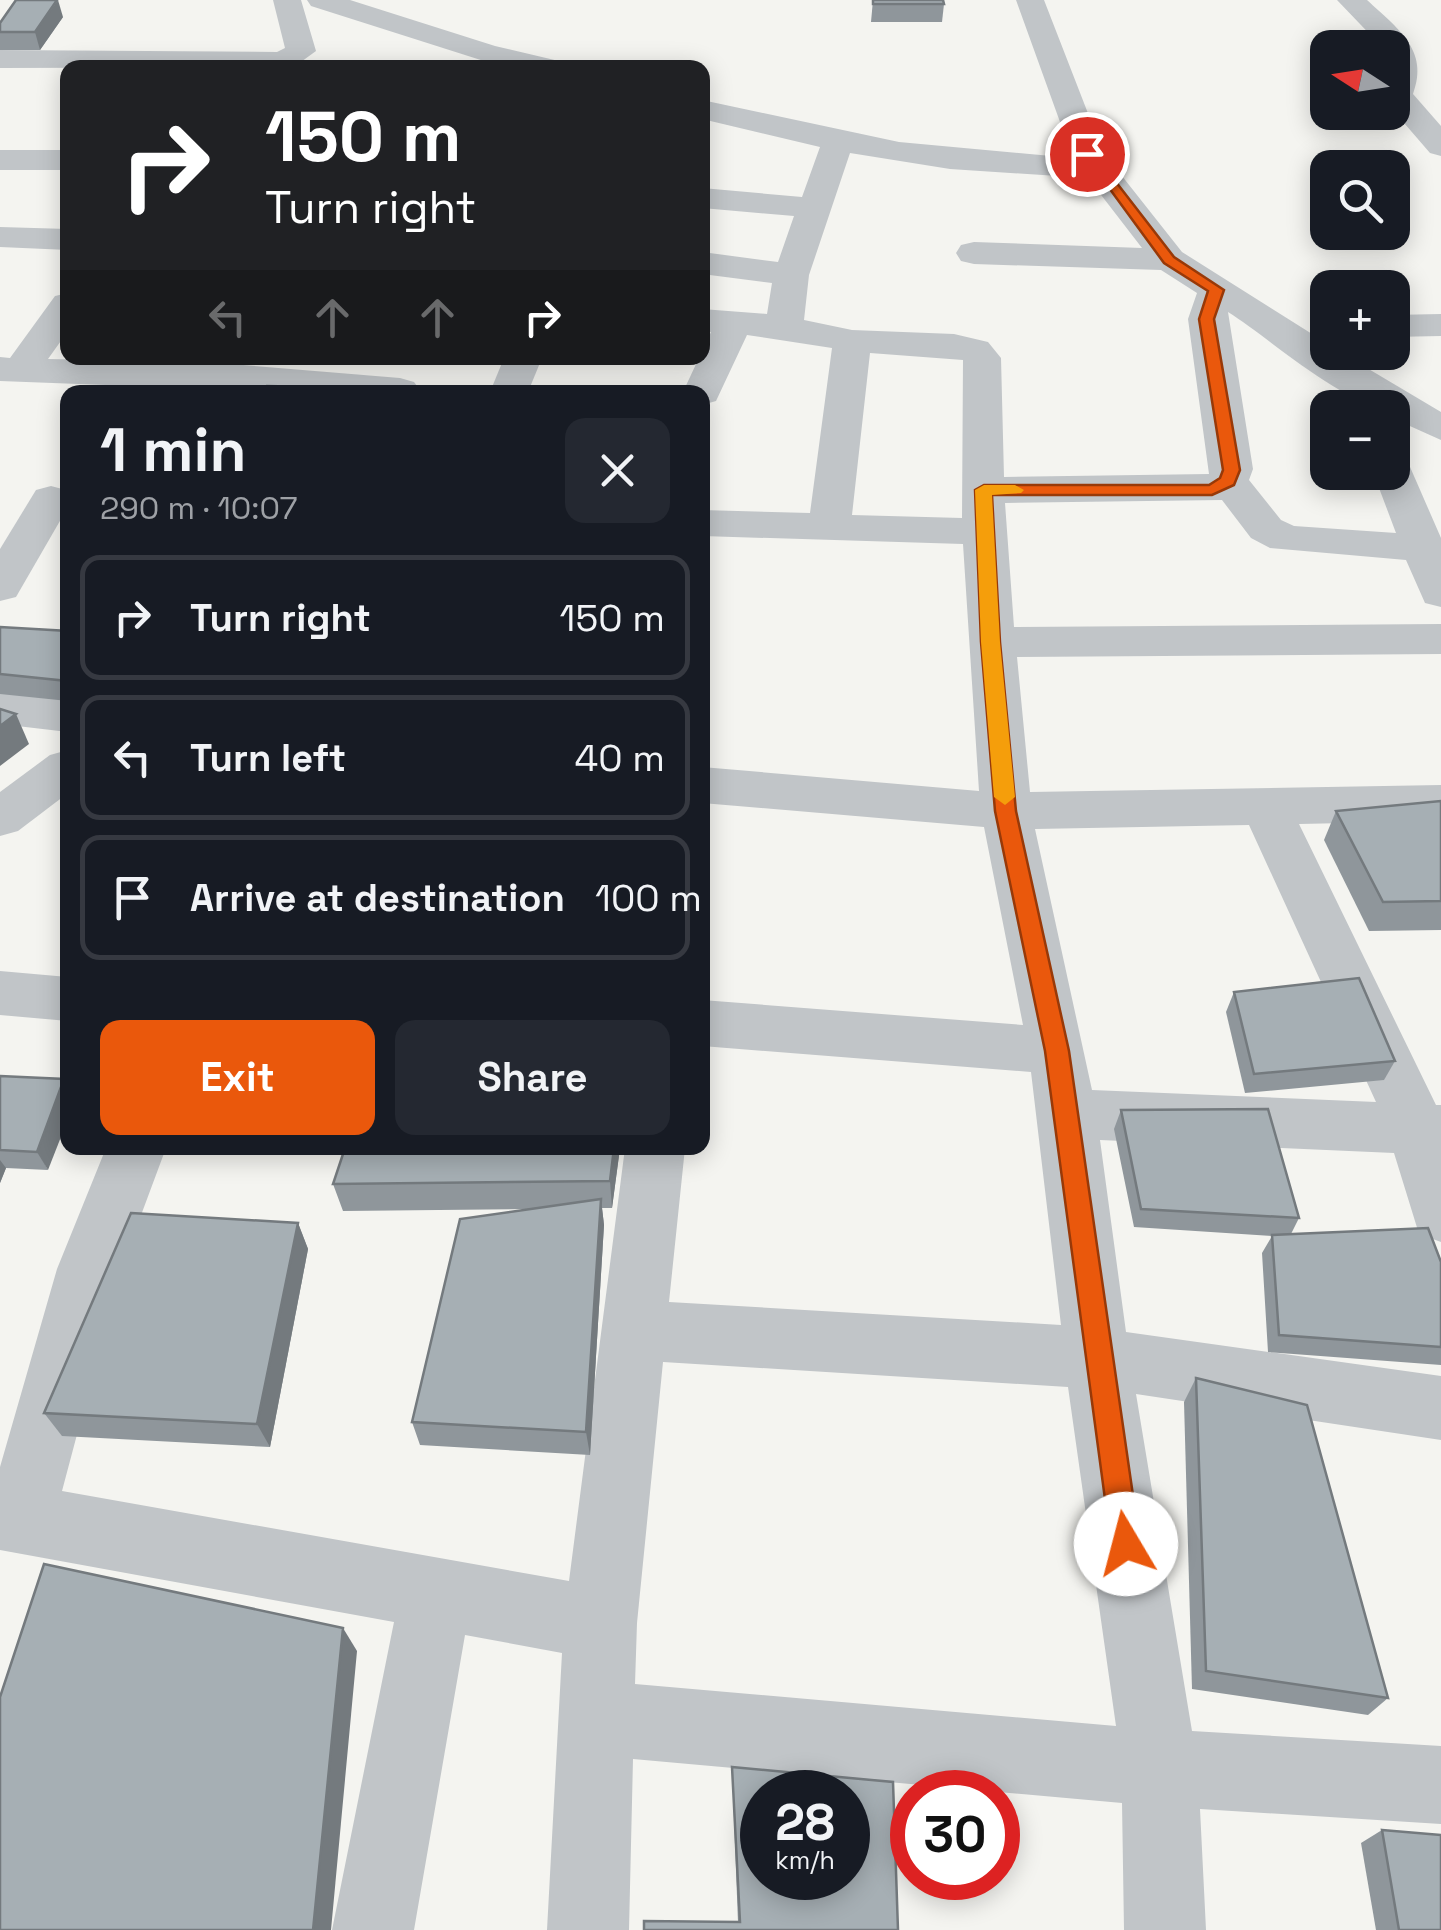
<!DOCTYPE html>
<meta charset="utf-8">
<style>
:root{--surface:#171b24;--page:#242831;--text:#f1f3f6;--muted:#9ea1a6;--line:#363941;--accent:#ea580c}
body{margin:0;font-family:"Space Grotesk",sans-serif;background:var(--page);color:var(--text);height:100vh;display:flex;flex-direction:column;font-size:38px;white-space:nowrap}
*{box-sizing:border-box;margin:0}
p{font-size:32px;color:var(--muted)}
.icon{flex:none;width:55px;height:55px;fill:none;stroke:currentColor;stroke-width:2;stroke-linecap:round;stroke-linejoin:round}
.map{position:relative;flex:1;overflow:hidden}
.sheet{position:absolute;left:60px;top:385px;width:650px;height:770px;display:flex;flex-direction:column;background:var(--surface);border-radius:20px;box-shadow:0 5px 25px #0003}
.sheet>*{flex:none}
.top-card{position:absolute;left:60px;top:60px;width:650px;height:305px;border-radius:20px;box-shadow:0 5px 25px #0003;background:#202124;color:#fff;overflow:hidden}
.needle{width:65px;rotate:282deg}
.controls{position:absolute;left:1310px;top:30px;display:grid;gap:20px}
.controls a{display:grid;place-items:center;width:100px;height:100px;border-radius:20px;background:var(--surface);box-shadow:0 5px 25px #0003;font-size:50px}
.speed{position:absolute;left:740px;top:1770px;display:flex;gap:20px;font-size:50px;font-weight:700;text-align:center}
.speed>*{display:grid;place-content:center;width:130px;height:130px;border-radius:50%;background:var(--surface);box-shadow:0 5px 25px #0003;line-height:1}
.speed small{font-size:25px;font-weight:400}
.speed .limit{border:15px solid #d22;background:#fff;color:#111}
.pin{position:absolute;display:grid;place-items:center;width:85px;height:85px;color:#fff;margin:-42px;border:5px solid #fff;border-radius:50%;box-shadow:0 2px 10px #0007}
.me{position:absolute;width:110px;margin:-55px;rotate:352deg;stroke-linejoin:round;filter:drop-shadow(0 0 8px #0008)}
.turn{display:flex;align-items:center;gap:35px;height:210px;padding:0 40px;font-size:45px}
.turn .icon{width:130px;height:130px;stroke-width:2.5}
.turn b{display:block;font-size:70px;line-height:85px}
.lanes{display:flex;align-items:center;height:95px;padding:0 40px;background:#0003;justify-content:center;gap:50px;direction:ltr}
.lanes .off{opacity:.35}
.round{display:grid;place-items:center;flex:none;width:105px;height:105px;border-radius:20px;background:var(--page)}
.headline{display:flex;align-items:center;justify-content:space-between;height:170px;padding:0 40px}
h1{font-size:60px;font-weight:600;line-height:75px}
.primary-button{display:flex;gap:20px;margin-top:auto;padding:20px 40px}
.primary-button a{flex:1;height:115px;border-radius:20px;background:var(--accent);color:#fff;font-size:40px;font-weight:600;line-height:115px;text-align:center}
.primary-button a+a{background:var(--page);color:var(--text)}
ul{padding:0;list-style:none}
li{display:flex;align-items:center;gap:30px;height:125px;margin:0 20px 15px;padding:0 20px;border:5px solid var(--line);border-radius:20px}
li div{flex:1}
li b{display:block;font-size:38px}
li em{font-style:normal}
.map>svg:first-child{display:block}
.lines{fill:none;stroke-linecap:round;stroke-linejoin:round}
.minor{fill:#c1c5c8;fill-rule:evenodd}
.wall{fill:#8f969b}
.shaded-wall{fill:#747a7e}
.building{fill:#a6afb4;stroke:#747a7e;stroke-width:2.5;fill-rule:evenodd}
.route{fill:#ea580c;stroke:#983908;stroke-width:2.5}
.slow{fill:#f59e0b}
</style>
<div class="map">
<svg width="1441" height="1930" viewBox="0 0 1441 1930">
<rect width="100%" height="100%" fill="#f4f4f0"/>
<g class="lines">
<g class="minor">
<path d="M 273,0 L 301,0 L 316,51 L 294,67 L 0,68 L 0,50 L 277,52 L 285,48 Z"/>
<path d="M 307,0 L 350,0 L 495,46 L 563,62 L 567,68 L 511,68 L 487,62 L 311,6 Z"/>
<path d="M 1016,0 L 1044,0 L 1103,152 L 1182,252 L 1328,344 L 1328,352 L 1340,352 L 1441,412 L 1441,440 L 1392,418 L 1392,408 C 1345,408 1270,338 1228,312 L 1253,469 L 1249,480 L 1281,520 L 1294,526 L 1396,533 L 1373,472 L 1392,472 L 1392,457 L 1407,460 L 1441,538 L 1441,607 L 1425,603 L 1406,560 L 1270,548 L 1251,538 L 1222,500 L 1005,503 L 1014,627 L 1441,624 L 1441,654 L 1017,657 L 1030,792 L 1441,785 L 1441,821 L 1299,824 L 1436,1105 L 1441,1105 L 1441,1242 L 1419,1234 L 1394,1153 L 1100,1140 L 1126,1332 L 1441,1376 L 1441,1440 L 1136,1394 L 1192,1731 L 1441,1746 L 1441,1824 L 1200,1809 L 1206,1930 L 1124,1930 L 1122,1803 L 633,1759 L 629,1930 L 547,1930 L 562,1653 L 465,1635 L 414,1930 L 332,1930 L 394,1622 L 0,1550 L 0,1467 L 57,1269 L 106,1148 L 166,1148 L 121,1269 L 62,1491 L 569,1581 L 625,1148 L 685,1148 L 669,1302 L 1061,1325 L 1031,1072 L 702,1046 L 702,1000 L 1023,1025 L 984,827 L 702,803 L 702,767 L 979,791 L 963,544 L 702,536 L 702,510 L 810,513 L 832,348 L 747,335 L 716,401 L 702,405 L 702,392 L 683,392 L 711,332 L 702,331 L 702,309 L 767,314 L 772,283 L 702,274 L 702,252 L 778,262 L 794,216 L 702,208 L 702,188 L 802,197 L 820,147 L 702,119 L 702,100 L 899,142 L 1073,158 ZM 850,153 L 950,169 L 1088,178 L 1142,248 L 974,242 L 961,245 L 956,253 L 961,261 L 974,264 L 1161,270 L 1197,293 L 1188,319 L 1209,474 L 1004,477 L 1001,358 L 988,342 L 954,334 L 852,330 L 804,320 L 809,275 ZM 870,353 L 963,360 L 962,518 L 852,515 ZM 1249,825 L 1376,1102 L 1092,1090 L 1035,829 ZM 663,1362 L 1068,1387 L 1116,1726 L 635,1684 L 637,1623 Z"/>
<path d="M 1337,0 L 1367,0 C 1397,28 1430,50 1413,94 L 1441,126 L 1441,156 L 1430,153 L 1392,109 L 1392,48 L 1383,48 Z"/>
<rect x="0" y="150" width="68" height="20"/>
<path d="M 0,227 L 68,229 L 68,250 L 0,247 Z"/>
<path d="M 68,293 L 68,331 L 48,359 L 206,362 L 400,378 L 414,382 L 420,390 L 289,392 L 0,381 L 0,357 L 10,358 L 55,296 Z"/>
<path d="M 1441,314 L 1441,336 L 1392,337 L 1392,315 Z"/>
<path d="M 504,358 L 542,358 L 528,392 L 490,392 Z"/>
<path d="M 51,486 L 66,490 L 68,507 L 16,597 L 0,601 L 0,549 L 36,490 Z"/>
<path d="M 0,692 L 68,700 L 68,732 L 0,724 Z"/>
<path d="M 68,750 L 68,793 L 18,831 L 0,836 L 0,792 L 50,755 Z"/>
<path d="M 0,971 L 68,977 L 68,1021 L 0,1015 Z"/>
</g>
</g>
<g class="wall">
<path d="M 873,0 L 944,4 L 942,22 L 871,22 Z"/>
<path d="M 63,17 L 40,50 L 0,50 L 0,23 Z"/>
<path d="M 0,627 L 68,631 L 68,701 L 0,694 Z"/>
<path d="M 1441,801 L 1441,930 L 1369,931 L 1324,840 L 1336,811 Z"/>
<path d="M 1234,992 L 1395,1061 L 1384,1080 L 1245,1093 L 1226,1012 Z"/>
<path d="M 0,1076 L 48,1170 L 6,1168 L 0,1183 Z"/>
<path d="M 1121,1110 L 1299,1218 L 1291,1234 L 1441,1262 L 1441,1365 L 1268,1352 L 1262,1253 L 1272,1236 L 1134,1227 L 1114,1129 Z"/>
<path d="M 345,1148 L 620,1148 L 612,1208 L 602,1208 L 604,1225 L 590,1455 L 420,1445 L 412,1422 L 533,1209 L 343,1211 L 333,1184 Z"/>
<path d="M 298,1223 L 308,1249 L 270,1447 L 62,1436 L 44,1413 Z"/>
<path d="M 1196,1378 L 1388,1698 L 1368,1715 L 1192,1689 L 1184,1402 Z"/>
<path d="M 732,1767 L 893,1782 L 738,1922 Z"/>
<path d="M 1382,1830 L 1441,1930 L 1376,1930 L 1361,1843 Z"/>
</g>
<g class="shaded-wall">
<path d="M 58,0 L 63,17 L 40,50 L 35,32 Z"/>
<path d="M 16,714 L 29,744 L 0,766 L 0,726 Z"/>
<path d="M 64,1079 L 68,1085 L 68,1119 L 48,1170 L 37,1152 Z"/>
<path d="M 614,1148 L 620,1148 L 612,1208 L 610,1181 Z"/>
<path d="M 0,1160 L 6,1168 L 0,1183 Z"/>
<path d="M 601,1199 L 604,1225 L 590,1455 L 586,1432 Z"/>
<path d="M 298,1223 L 308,1249 L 270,1447 L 257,1424 Z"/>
<path d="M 343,1628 L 357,1651 L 331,1930 L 313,1930 Z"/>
</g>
<g class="building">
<path d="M 16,0 L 57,0 L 35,32 L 0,32 L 0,23 Z"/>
<path d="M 873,0 L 943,0 L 944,4 L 873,4 Z"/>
<path d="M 267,386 L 312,387 L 310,392 L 265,392 Z"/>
<path d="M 0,627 L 68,631 L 68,681 L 0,674 Z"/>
<path d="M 0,709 L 16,714 L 0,726 Z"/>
<path d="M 1441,801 L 1441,901 L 1383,902 L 1336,811 Z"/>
<path d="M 1359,978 L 1395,1061 L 1254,1074 L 1234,992 Z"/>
<path d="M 0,1076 L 64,1079 L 37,1152 L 0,1150 Z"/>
<path d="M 1268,1109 L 1299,1218 L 1141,1209 L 1121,1110 Z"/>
<path d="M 345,1148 L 614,1148 L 610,1181 L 333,1184 Z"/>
<path d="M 601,1199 L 586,1432 L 412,1422 L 460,1219 Z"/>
<path d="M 131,1213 L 298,1223 L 257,1424 L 44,1413 Z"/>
<path d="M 1428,1228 L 1441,1262 L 1441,1347 L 1279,1335 L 1272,1235 Z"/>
<path d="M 1196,1378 L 1307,1405 L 1388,1698 L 1206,1671 Z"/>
<path d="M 44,1564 L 343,1628 L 313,1930 L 0,1930 L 0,1697 Z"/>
<path d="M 732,1767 L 893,1782 L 898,1930 L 644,1930 L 644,1921 L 740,1922 ZM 762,1792 L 848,1792 L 848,1878 L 762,1878 Z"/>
<path d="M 1382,1830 L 1441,1835 L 1441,1930 L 1399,1930 Z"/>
</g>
<path class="route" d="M 1082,151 L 1092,151 L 1174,257 L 1224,290 L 1214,319 L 1240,470 L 1234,485 L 1212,495 L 992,495 L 1000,642 L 1016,811 L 1069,1051 L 1140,1544 L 1136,1554 L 1126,1559 L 1115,1554 L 1111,1544 L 1045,1051 L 995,811 L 981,642 L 975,490 L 984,485 L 1209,485 L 1220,478 L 1223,470 L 1199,319 L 1208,291 L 1164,263 Z"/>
<path class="slow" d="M 1015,485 L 1024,490 L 1021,493 L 992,495 L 1000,642 L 1015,797 L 1005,805 L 994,797 L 981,642 L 975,490 L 984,485 Z"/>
</svg>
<div class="controls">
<a><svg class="needle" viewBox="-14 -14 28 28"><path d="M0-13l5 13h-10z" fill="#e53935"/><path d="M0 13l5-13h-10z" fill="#9ea1a6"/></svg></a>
<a><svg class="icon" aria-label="search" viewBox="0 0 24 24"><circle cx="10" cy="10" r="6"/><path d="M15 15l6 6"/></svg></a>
<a>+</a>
<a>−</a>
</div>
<div class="speed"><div>28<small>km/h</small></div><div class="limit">30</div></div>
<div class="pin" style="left:1087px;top:154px;background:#d93025"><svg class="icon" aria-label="arrive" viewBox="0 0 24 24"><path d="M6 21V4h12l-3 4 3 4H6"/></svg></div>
<svg class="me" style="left:1126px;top:1544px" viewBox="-20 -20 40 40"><circle r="19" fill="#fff"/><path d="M0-13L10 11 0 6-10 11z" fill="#ea580c"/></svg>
<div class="top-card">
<div class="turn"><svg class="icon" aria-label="right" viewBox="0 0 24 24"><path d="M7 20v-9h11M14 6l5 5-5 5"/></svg><div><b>150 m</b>Turn right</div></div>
<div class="lanes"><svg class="icon off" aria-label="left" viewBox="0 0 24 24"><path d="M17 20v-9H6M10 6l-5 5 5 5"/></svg><svg class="icon off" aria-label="ahead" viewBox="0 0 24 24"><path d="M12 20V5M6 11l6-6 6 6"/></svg><svg class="icon off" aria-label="ahead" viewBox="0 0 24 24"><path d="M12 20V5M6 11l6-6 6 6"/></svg><svg class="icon" aria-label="right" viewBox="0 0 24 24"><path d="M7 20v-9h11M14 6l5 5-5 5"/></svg></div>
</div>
<section class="sheet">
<div class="headline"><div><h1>1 min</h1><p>290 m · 10:07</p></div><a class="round"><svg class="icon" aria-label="close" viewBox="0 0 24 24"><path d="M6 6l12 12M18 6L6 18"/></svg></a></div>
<ul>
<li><svg class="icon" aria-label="right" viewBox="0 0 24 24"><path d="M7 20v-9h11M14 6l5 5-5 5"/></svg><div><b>Turn right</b></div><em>150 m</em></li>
<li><svg class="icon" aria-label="left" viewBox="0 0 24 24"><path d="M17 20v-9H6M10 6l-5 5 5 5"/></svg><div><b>Turn left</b></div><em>40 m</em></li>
<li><svg class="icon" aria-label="arrive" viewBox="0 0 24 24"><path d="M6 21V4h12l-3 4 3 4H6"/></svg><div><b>Arrive at destination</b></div><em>100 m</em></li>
</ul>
<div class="primary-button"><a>Exit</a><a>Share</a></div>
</section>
</div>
